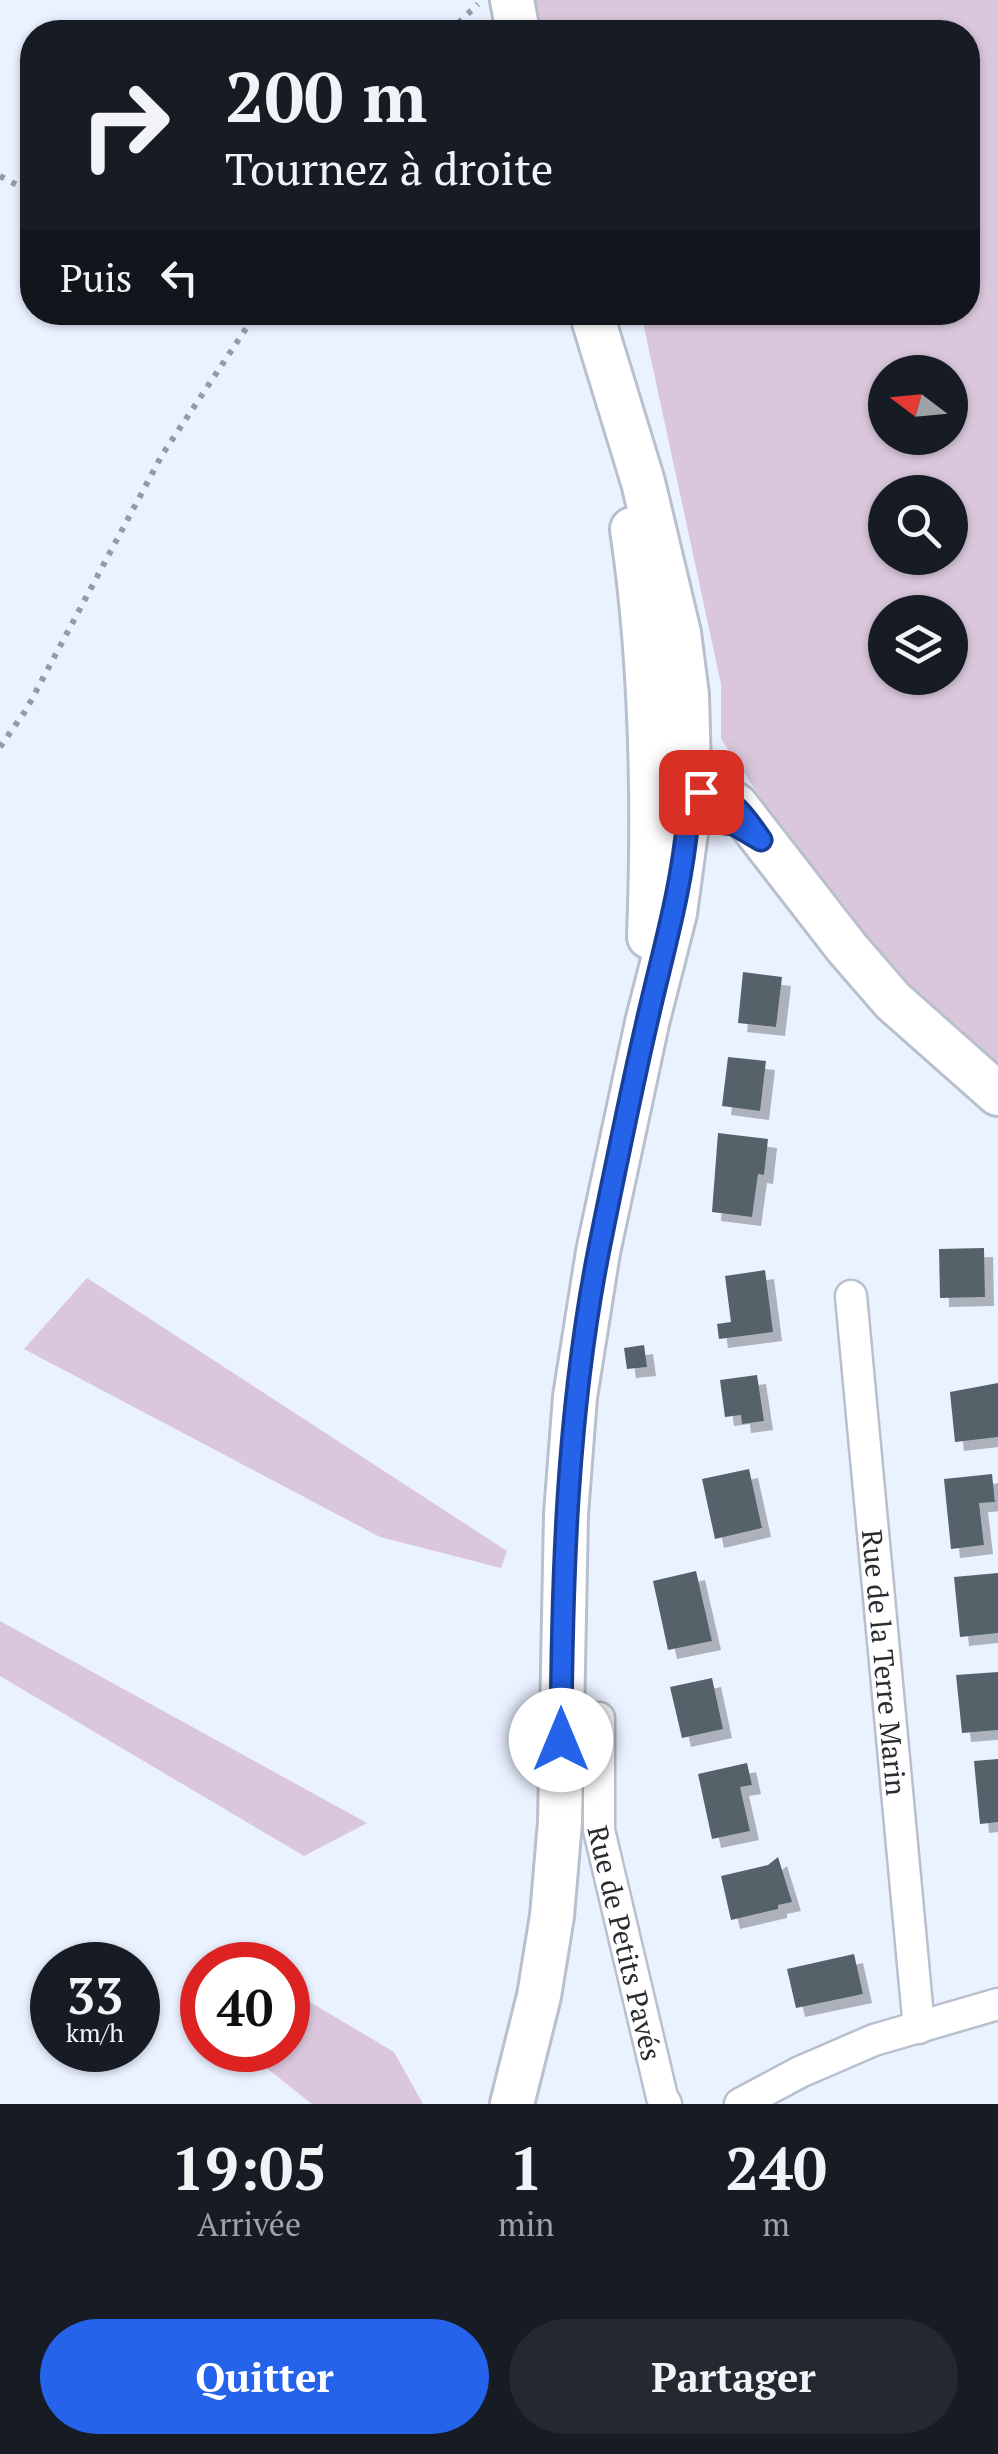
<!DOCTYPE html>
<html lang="fr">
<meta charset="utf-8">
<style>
:root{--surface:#171b24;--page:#242831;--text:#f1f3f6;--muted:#9ea1a6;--accent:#2563eb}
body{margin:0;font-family:"PT Serif",serif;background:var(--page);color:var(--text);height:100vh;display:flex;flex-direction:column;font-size:38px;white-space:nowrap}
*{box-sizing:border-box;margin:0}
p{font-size:32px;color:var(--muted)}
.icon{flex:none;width:55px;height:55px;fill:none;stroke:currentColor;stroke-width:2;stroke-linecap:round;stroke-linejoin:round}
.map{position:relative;height:2104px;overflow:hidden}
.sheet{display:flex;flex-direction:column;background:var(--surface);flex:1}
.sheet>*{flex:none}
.hud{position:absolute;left:20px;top:20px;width:960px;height:305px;border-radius:40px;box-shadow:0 2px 8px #0004;background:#171b24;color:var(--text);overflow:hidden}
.needle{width:65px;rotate:286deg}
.buttons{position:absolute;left:868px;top:355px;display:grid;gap:20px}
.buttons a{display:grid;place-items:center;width:100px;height:100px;border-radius:50%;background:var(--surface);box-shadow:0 2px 8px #0004;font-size:50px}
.speed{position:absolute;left:30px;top:1942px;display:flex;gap:20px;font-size:50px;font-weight:700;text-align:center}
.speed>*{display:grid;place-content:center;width:130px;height:130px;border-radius:50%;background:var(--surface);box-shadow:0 2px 8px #0004;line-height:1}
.speed small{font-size:25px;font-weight:400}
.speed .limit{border:15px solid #d22;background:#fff;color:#111}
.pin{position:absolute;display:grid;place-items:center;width:85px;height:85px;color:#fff;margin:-42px;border-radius:20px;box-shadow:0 5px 15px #0006}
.me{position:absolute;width:110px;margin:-55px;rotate:0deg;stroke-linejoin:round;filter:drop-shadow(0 0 8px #0008)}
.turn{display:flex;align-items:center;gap:35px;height:210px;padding:0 40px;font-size:45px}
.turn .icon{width:130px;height:130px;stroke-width:2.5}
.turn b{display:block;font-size:70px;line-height:85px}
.then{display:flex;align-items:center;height:95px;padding:0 40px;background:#0003;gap:20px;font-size:38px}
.eta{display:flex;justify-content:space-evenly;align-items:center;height:170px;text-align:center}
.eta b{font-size:60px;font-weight:700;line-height:70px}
.action{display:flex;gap:20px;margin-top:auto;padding:20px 40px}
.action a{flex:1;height:115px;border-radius:60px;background:var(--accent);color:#fff;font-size:40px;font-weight:700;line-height:115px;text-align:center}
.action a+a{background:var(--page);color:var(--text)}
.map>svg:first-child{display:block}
.green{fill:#dac7dc;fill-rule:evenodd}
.building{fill:#56626a;filter:url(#shadow)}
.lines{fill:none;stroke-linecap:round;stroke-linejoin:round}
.street-casing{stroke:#b8bfcd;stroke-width:35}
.secondary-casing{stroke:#b8bfcd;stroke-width:48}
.path{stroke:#959ba5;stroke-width:6;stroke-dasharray:5 8;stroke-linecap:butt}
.street{stroke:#fff;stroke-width:30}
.secondary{stroke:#fff;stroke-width:42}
.route-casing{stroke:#184099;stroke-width:25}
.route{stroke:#2563eb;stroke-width:18}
.labels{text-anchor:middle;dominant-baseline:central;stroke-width:10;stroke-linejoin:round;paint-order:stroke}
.street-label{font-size:28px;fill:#292c31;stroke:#fff}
</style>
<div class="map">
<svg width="998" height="2104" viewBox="0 0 998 2104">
<defs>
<filter id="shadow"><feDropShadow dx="9" dy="9" stdDeviation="0" flood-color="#0004"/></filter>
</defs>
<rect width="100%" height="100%" fill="#eaf1ff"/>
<g class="green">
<path d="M 517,0 L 998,0 L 998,1069 L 926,1006 L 801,857 L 721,739 L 721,684 L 641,313 L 968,312 L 968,32 L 531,32 ZM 885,372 L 950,372 L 950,438 L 885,438 ZM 885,492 L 950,492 L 950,558 L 885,558 ZM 885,612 L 950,612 L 950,678 L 885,678 Z"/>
<path d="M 87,1278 L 507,1551 L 501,1568 L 380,1537 L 24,1349 Z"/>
<path d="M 0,1621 L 367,1823 L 304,1856 L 0,1676 Z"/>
<path d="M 288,1989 L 394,2052 L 423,2104 L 312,2104 L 244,2050 L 288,2050 Z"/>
</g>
<g class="building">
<path d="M 743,972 L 782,977 L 776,1027 L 738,1023 Z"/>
<path d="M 728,1057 L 766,1061 L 760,1111 L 722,1106 Z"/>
<path d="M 718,1133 L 768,1139 L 764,1175 L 758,1174 L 752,1217 L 712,1212 Z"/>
<path d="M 984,1248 L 985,1297 L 940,1298 L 939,1249 Z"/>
<path d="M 765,1270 L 773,1332 L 719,1339 L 717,1324 L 731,1322 L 725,1276 Z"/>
<path d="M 644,1345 L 647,1367 L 627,1369 L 624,1348 Z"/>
<path d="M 757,1375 L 764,1421 L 742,1424 L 741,1415 L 725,1417 L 720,1380 Z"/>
<path d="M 998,1383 L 998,1437 L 955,1442 L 950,1392 Z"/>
<path d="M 749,1469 L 762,1528 L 715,1539 L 702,1479 Z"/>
<path d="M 992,1474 L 995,1502 L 979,1503 L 984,1545 L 951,1549 L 944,1479 Z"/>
<path d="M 696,1571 L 712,1641 L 668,1650 L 653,1581 Z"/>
<path d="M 998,1573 L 998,1633 L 960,1637 L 954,1577 Z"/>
<path d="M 998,1672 L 998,1730 L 962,1733 L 956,1675 Z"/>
<path d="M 712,1678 L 723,1729 L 682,1738 L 670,1687 Z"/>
<path d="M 998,1759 L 998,1822 L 980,1824 L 974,1761 Z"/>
<path d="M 747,1763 L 752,1785 L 740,1787 L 750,1831 L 712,1839 L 698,1774 Z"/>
<path d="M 778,1857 L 792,1902 L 778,1905 L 778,1909 L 731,1920 L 721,1876 L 768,1865 Z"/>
<path d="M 854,1954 L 863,1994 L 796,2008 L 787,1969 Z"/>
</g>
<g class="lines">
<g class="street-casing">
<g id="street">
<path id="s1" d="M 851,1296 L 919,2028"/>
<path id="s2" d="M 599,1718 L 599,1830 L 662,2097 L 666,2104"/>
<path d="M 740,2104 L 800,2072 L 874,2040 L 998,2004"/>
</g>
</g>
<g class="secondary-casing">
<g id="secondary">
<path d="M 512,0 L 518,32"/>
<path d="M 632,529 C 652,663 654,802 649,937"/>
<path d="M 663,798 C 682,782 717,794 736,805 L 847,948 L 893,1001 L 998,1094"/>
<path d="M 512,2104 L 539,1996 L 552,1916 L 560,1822 L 566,1514 L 575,1397 L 598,1252 L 647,1023 L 675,913 L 690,803 L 687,695 L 679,633 L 643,482 L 591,312"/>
</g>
</g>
<g class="path">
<path d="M 449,32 L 478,4"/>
<path d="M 0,176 L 32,193"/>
<path d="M 0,747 L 26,710 L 162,455 L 257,312"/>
</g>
<use href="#street" class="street"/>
<use href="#secondary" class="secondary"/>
</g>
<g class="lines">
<g class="route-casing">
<path id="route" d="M 561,1740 C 562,1575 567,1411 599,1249 C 614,1175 629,1100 646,1026 C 662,954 681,894 688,818 L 734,824 L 761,840 C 741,812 736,801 701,792"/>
</g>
<use href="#route" class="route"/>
</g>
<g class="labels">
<g class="street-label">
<text stroke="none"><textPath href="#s1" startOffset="368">Rue de la Terre Marin</textPath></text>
<text stroke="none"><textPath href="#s2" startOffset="228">Rue de Petits Pavés</textPath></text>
</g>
</g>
</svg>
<div class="buttons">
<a><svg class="needle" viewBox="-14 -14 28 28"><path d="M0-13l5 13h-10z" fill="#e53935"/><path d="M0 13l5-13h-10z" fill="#9ea1a6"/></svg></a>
<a><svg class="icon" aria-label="search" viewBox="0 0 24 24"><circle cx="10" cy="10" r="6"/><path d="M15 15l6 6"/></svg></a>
<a><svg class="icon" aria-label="layers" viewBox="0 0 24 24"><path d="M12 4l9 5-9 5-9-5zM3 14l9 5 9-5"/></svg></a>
</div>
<div class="speed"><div>33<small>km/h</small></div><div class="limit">40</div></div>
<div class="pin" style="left:701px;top:792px;background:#d93025"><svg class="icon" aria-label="arrive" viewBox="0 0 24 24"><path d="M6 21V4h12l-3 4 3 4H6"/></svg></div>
<svg class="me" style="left:561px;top:1740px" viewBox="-20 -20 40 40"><circle r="19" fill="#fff"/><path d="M0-13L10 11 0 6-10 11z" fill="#2563eb"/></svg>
<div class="hud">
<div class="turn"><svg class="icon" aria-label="right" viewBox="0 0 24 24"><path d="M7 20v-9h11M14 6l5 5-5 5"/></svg><div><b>200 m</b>Tournez à droite</div></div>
<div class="then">Puis<svg class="icon" aria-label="left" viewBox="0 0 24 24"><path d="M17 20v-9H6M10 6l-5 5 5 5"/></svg></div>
</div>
</div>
<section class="sheet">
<div class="eta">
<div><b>19:05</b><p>Arrivée</p></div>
<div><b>1</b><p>min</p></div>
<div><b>240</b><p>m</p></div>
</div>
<div class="action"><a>Quitter</a><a>Partager</a></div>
</section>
